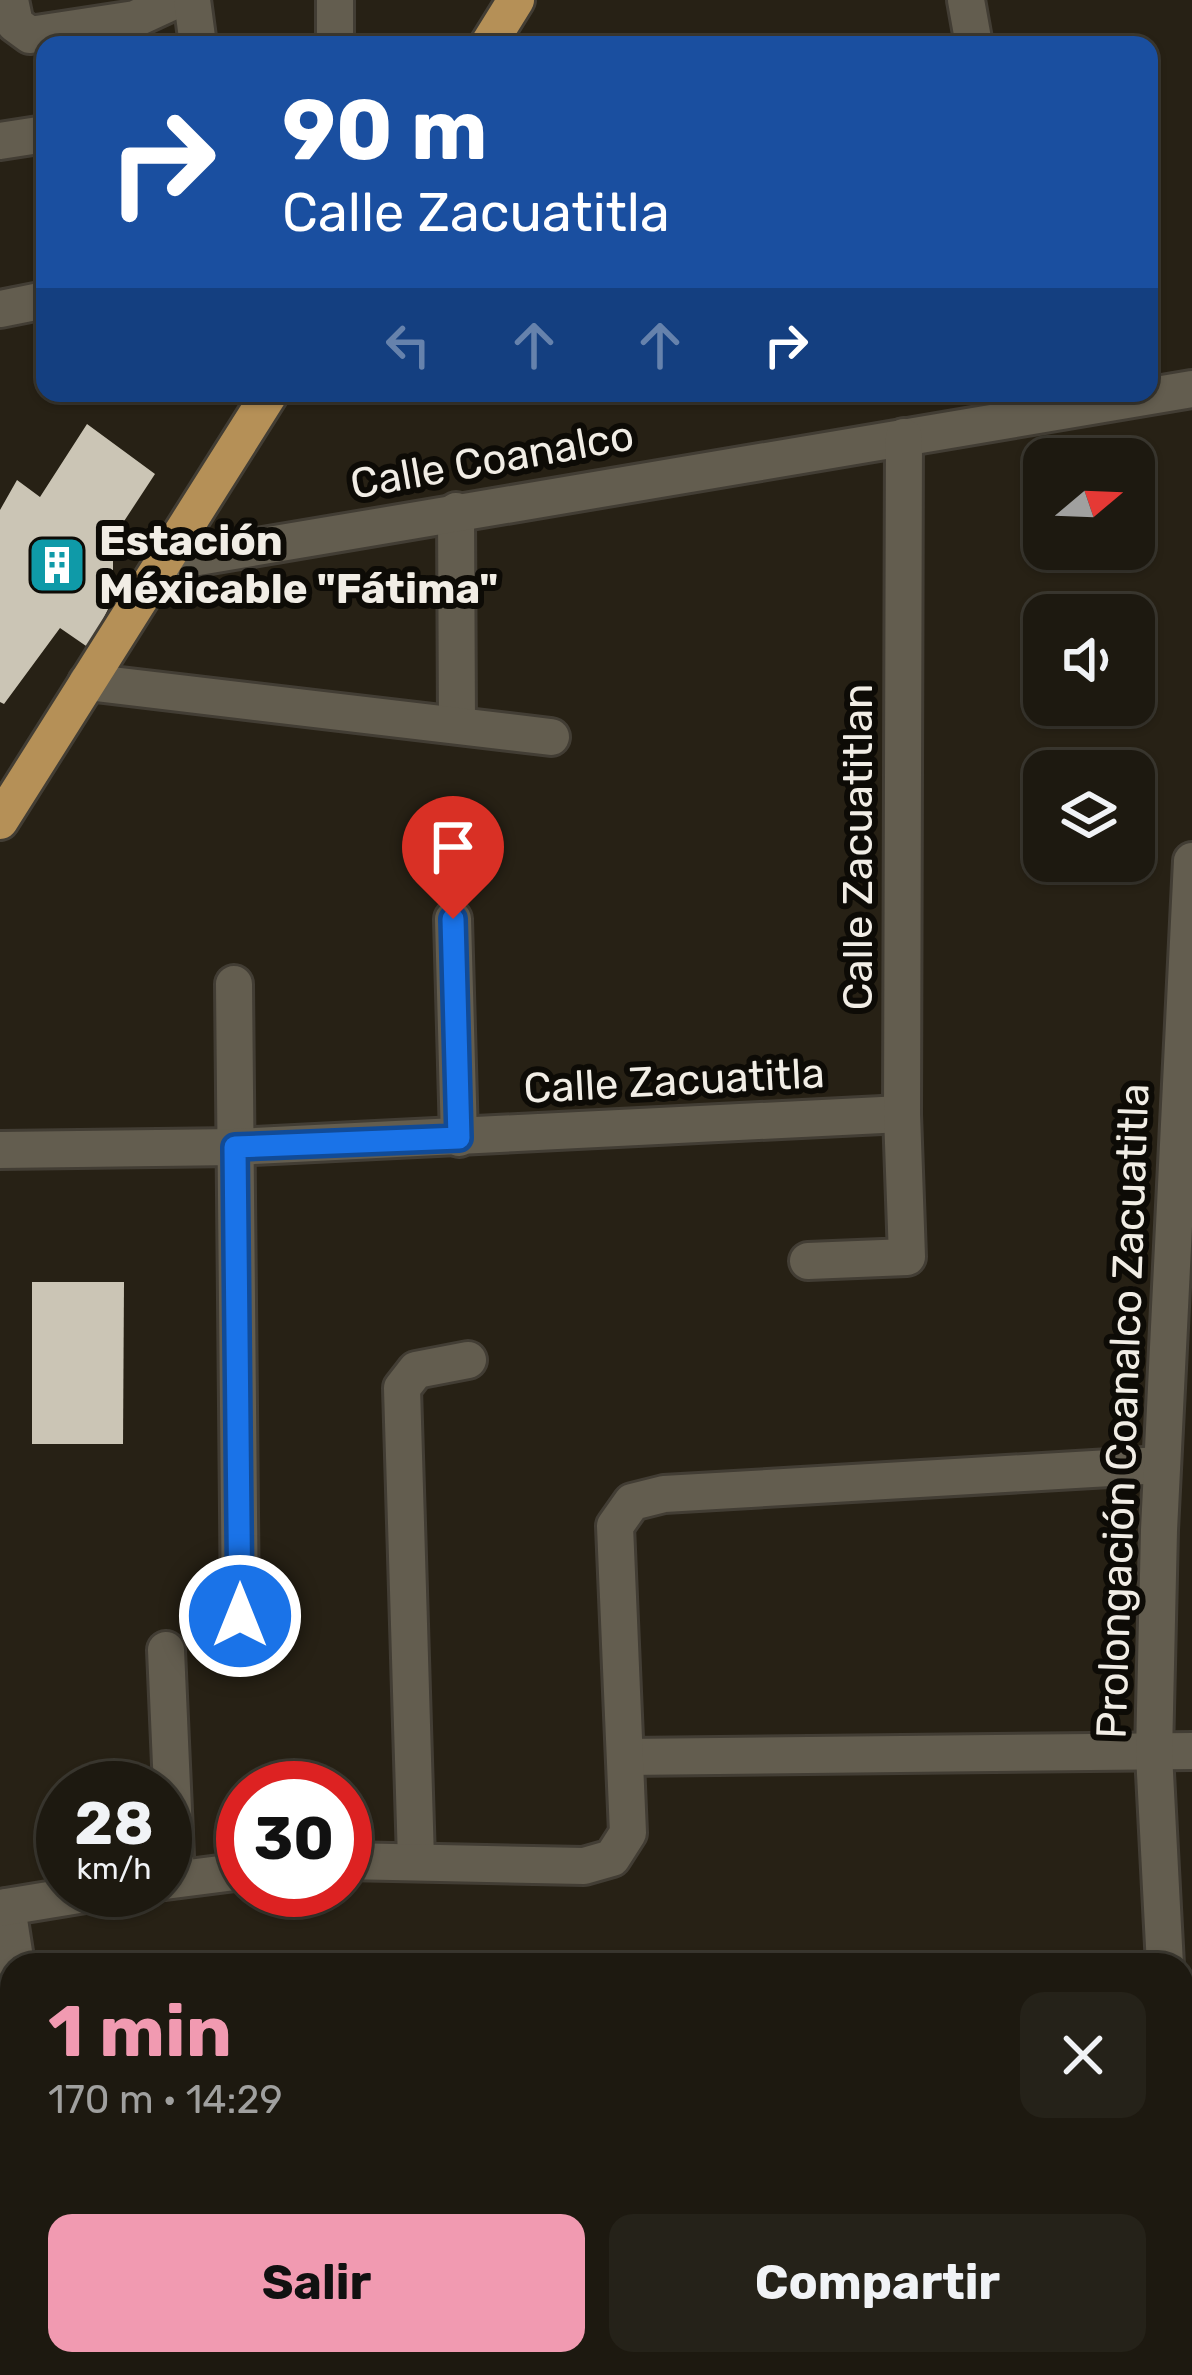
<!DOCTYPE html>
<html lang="es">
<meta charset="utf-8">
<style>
:root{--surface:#1d1910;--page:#252219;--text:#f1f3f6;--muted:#a0a09f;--line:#3b3830;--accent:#f19ab1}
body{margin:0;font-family:Rubik,sans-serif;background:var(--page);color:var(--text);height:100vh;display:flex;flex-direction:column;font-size:45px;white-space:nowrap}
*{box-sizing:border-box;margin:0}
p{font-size:39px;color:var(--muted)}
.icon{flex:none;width:66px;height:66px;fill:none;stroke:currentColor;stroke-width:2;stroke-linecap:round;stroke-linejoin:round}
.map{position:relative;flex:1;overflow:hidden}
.details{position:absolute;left:0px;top:1953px;width:1194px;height:423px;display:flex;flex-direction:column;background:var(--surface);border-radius:36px 36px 0 0;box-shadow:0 3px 9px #0004,0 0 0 3px var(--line)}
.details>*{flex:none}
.top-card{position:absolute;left:36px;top:36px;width:1122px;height:366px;border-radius:24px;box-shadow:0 3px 9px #0004,0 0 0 3px var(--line);background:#1a4fa0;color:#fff;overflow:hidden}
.needle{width:78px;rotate:71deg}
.fabs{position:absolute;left:1023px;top:438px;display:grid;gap:24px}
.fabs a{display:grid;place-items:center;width:132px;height:132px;border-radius:24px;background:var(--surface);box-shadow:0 3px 9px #0004,0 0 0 3px var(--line);font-size:60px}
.speed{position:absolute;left:36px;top:1761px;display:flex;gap:24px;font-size:60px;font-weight:700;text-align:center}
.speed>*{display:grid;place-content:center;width:156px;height:156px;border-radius:50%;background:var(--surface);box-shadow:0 3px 9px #0004,0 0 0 3px var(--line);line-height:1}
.speed small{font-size:30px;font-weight:400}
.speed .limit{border:18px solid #d22;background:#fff;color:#111}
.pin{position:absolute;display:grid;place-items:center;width:102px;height:102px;color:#fff;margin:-123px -51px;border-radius:50% 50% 50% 0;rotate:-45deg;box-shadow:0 0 12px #0007}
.pin .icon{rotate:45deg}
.me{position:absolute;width:132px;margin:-66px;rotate:0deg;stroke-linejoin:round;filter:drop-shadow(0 0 9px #0008)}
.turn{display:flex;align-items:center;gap:42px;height:252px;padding:0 48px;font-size:54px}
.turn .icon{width:156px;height:156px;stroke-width:2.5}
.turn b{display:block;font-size:84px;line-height:102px}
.lanes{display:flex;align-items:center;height:114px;padding:0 48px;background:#0003;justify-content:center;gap:60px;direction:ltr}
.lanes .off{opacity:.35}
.round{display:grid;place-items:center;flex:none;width:126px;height:126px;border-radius:24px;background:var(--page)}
.head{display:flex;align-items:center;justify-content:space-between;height:204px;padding:0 48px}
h1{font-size:72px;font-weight:700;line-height:90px;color:var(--accent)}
.primary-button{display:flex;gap:24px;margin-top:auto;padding:24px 48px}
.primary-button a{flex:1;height:138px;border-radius:24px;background:var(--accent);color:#111;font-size:48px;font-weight:700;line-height:138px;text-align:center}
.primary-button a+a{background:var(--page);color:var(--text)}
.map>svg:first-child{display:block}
.building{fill:#cbc5b5}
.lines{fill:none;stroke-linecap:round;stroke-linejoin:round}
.minor-casing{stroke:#423d34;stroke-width:42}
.major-casing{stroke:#423d34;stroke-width:42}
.minor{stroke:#635d4f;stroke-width:36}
.major{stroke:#b59057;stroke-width:36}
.route-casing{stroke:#114b97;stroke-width:30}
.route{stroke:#1a73e8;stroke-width:21}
.labels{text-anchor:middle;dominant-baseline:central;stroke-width:12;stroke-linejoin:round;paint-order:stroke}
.street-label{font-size:42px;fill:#f1ede5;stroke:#0d0b06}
.poi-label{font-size:42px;font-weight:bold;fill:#f1ede5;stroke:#0d0b06;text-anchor:start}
</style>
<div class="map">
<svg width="1192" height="2375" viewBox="0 0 1192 2375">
<rect width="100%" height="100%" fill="#272115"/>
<g class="building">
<path d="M 87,424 L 155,474 L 113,538 L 113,599 L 89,648 L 60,628 L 4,704 L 0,702 L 0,510 L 17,480 L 40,497 Z"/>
<path d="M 32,1282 L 124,1282 L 123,1444 L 32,1444 Z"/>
</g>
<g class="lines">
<g class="minor-casing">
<g id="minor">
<path d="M 10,0 L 15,24 L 30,35 L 135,19 L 176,0"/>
<path d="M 192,0 L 198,45"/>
<path d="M 335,0 L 335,45"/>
<path d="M 966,0 L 974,45"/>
<path d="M 0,141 L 45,134"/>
<path d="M 0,309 L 45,300"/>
<path d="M 456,511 L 457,725"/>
<path d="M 163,563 L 1192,389"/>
<path d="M 87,682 L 551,737"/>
<path d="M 453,919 L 459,1138"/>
<path d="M 234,984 L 240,1616"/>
<path d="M 0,1150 L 235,1147 L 902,1114"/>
<path d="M 808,1261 L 907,1257 L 902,1114 L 904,437"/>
<path d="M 166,1650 L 176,1879"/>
<path d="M 626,1757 L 1192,1751"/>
<path d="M 416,1860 L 402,1388 L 416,1370 L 468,1360"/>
<path d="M 345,1861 L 584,1866 L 612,1858 L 628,1833 L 615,1526 L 632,1502 L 664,1494 L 1161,1465"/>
<path d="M 165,1881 L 243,1871"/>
<path d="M 7,1907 L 16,1965"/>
<path d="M 0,1908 L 109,1890"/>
<path d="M 1165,1965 L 1154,1754 L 1159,1530 L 1192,861"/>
<path d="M 1182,2045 L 1192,2043"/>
<path d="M 0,2102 L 12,2102"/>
<path d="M 1182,2187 L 1186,2237"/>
<path d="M 0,2325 L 12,2324"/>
<path d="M 51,2364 L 52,2375"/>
<path d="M 980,2364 L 981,2375"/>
</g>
</g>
<g class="major-casing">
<g id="major">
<path d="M 488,45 L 516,0"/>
<path d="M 0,821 L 270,393"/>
</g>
</g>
<use href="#minor" class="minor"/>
<use href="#major" class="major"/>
</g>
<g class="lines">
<g class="route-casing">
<path id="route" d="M 240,1616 L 235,1147 L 459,1138 L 453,919"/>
</g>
<use href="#route" class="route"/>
</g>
<defs>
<g id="building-square" transform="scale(3)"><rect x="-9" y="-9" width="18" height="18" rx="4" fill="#0f9aa8" stroke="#0d0b06"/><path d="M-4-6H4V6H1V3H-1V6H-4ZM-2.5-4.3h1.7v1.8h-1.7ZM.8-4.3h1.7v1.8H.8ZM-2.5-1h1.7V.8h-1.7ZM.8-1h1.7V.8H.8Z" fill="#fff"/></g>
</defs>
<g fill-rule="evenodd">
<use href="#building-square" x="57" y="565"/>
</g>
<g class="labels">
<g class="street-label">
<text transform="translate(492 460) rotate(-10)">Calle Coanalco</text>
<text transform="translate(858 847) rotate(-90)">Calle Zacuatitlan</text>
<text transform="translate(674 1081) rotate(-3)">Calle Zacuatitla</text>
<text transform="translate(1123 1411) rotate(-88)">Prolongación Coanalco Zacuatitla</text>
</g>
<g class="poi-label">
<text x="99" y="541">Estación<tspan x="99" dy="48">Méxicable "Fátima"</tspan></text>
</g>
</g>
</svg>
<div class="fabs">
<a><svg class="needle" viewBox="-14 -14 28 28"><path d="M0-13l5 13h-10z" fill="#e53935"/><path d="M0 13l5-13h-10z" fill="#a0a09f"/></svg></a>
<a><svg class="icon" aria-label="sound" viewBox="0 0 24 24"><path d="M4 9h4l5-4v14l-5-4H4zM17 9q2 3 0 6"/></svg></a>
<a><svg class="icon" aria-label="layers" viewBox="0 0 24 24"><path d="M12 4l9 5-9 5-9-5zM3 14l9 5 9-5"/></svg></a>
</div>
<div class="speed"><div>28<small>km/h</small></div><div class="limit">30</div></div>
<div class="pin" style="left:453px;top:919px;background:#d93025"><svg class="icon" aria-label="arrive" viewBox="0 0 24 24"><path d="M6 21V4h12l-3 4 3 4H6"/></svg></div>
<svg class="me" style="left:240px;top:1616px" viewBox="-20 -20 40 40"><circle r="17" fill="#1a73e8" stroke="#fff" stroke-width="3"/><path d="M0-11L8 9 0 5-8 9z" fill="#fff"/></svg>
<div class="top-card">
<div class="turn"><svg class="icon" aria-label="right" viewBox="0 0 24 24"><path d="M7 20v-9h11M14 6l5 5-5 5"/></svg><div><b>90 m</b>Calle Zacuatitla</div></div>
<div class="lanes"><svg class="icon off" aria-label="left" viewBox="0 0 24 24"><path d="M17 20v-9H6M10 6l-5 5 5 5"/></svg><svg class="icon off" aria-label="ahead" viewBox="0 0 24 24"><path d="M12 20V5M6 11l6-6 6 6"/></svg><svg class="icon off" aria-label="ahead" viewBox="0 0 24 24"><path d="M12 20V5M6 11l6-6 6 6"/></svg><svg class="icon" aria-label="right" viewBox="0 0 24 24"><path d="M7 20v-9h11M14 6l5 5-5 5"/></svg></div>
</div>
<section class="details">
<div class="head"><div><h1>1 min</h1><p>170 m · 14:29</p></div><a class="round"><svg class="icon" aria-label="close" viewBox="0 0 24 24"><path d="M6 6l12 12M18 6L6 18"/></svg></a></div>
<div class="primary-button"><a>Salir</a><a>Compartir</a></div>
</section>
</div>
